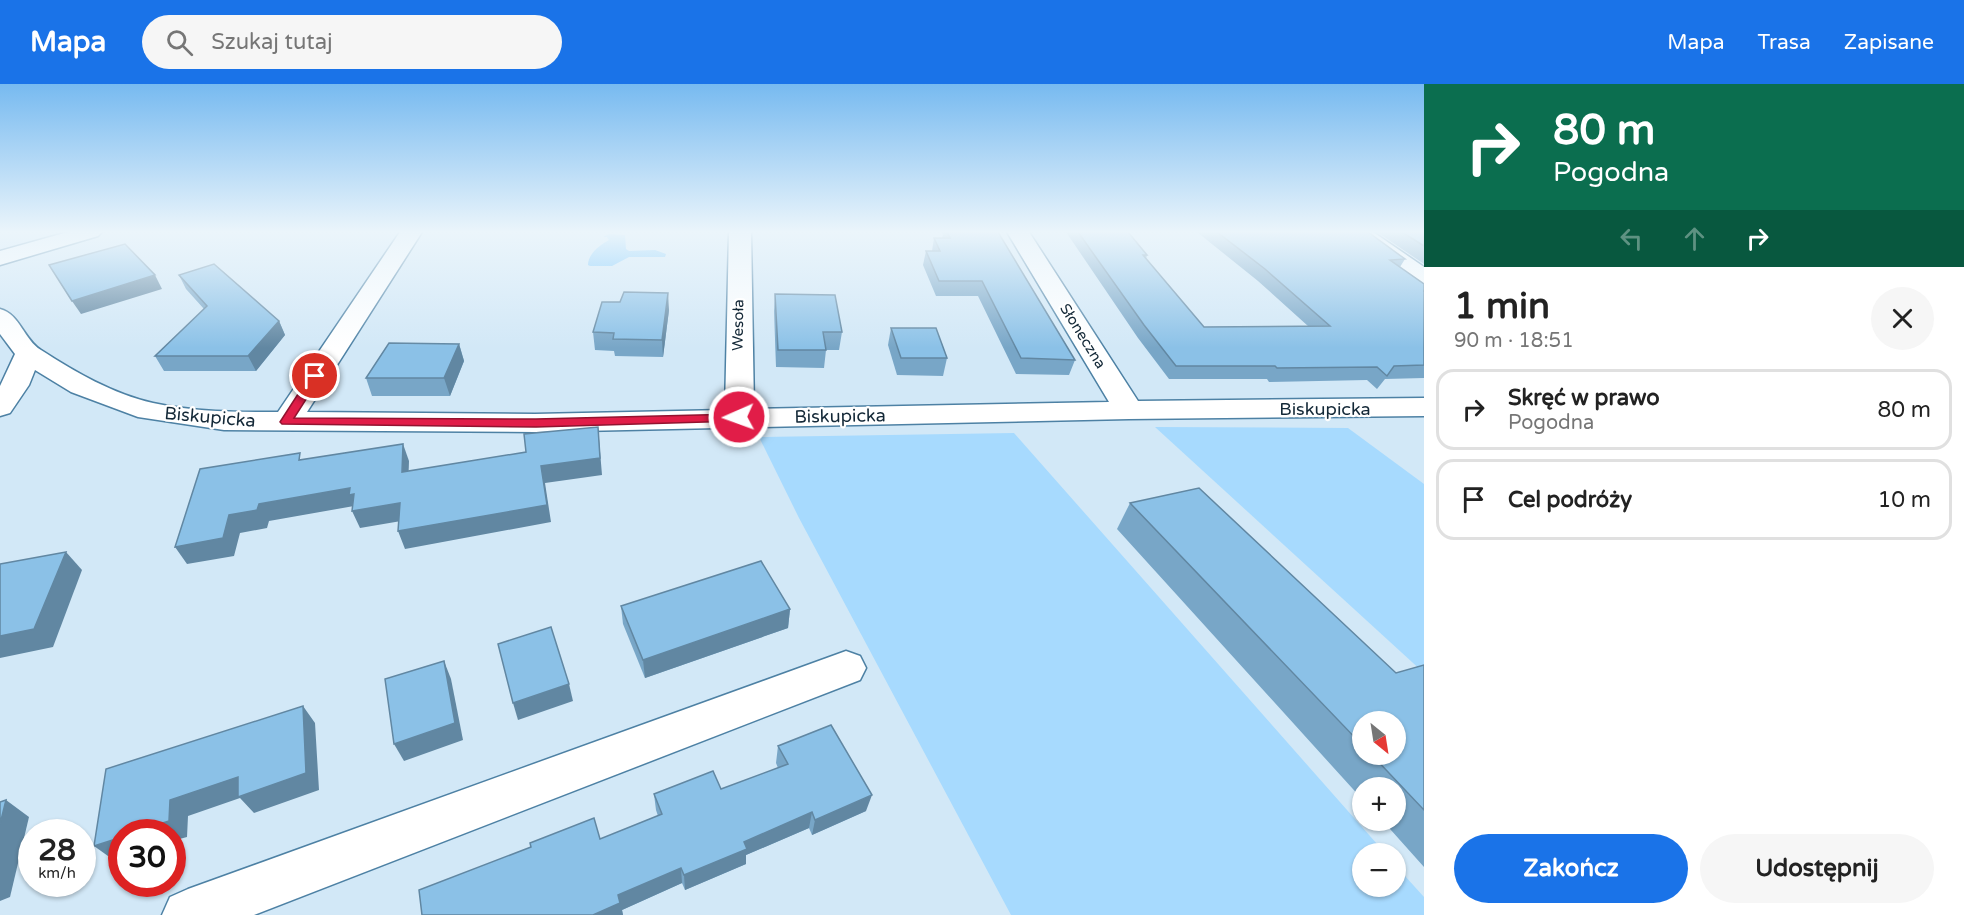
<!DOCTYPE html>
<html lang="pl">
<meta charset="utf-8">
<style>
:root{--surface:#fff;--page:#f6f6f6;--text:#222;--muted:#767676;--line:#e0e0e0;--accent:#1a73e8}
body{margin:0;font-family:"Varela Round",sans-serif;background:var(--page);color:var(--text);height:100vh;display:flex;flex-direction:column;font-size:22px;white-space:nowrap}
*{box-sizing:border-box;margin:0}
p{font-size:20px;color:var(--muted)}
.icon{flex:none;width:33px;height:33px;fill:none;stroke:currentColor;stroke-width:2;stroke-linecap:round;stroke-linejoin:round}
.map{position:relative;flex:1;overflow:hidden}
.sheet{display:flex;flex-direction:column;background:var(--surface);width:540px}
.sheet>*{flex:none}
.top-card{background:#0b6e4f;color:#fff;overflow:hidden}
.needle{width:39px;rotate:150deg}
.controls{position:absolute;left:1352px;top:627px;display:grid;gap:12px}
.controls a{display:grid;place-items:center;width:54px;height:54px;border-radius:50%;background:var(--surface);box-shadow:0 2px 4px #0004;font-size:30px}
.speed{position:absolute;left:18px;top:735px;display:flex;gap:12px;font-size:30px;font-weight:700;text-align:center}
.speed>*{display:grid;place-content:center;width:78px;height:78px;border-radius:50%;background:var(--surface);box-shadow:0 2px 4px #0004;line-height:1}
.speed small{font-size:15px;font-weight:400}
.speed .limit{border:9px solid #d22;background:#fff;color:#111}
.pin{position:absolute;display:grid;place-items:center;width:51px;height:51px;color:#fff;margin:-26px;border:3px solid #fff;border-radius:50%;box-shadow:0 2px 6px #0007}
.me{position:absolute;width:66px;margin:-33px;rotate:268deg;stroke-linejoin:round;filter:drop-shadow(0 0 4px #0008)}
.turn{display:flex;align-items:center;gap:21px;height:126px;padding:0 30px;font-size:27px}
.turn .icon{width:78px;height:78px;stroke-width:2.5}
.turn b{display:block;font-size:42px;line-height:51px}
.lanes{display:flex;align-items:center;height:57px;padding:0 30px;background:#0003;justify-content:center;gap:30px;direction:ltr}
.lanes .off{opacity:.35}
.round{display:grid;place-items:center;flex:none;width:63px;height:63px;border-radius:32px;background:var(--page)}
.summary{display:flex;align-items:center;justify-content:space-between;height:102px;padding:0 30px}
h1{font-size:36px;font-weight:800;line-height:45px}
.button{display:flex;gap:12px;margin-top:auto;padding:12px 30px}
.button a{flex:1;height:69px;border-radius:36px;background:var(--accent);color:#fff;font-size:24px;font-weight:800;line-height:69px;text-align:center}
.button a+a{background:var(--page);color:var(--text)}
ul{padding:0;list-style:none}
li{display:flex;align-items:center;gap:18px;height:81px;margin:0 12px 9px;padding:0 18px;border:3px solid var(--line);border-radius:18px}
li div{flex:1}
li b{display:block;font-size:22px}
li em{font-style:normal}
header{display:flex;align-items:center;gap:36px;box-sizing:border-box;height:84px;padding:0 30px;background:var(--accent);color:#fff}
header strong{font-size:28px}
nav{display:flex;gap:33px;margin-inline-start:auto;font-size:21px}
.search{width:420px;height:54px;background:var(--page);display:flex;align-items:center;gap:15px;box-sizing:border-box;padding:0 21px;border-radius:33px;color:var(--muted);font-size:22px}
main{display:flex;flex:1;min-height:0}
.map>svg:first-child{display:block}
.green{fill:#a7dafe}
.water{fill:#6dc3fd}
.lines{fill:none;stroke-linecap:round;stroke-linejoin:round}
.minor-casing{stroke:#4d81a4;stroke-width:3}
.minor{fill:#fff;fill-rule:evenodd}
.wall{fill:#78a6c7;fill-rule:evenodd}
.shaded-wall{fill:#6187a2}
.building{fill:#8bc1e7;stroke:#6187a2;stroke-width:1.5}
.route{fill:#e11d48;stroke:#92132f;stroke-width:1.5}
.labels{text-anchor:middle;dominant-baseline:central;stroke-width:4.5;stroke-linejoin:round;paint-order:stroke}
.far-street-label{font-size:15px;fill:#132837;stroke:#fff}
.street-label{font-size:18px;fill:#132837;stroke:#fff}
</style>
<header>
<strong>Mapa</strong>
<div class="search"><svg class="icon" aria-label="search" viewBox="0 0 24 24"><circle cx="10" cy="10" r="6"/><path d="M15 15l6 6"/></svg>Szukaj tutaj</div>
<nav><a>Mapa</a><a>Trasa</a><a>Zapisane</a></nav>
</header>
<main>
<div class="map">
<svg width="1424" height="831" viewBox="0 0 1424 831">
<rect width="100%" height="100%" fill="#d2e8f7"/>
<g class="green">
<path d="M 1155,343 L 1348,344 L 1424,400 L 1424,589 Z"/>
<path d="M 1014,349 L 1385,769 L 1362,770 L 1362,802 L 1395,802 L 1395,781 L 1424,813 L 1424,831 L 1011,831 L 799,434 L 759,353 Z"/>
</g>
<path class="water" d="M 609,150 L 625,151 L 626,165 L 629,167 L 655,166 L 666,170 L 665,173 L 629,173 L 612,182 L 590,182 L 588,181 C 588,170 600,161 609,156 L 607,153 L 603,153 Z"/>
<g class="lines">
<g class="minor-casing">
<g id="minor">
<path d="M 68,148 L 102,148 L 98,152 L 0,181 L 0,167 Z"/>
<path d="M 400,148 L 422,148 L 307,328 L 535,330 L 725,326 L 729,148 L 751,148 L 754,325 L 1109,318 L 1007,148 L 1029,148 L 1138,317 L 1424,314 L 1424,332 L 1129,335 L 535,348 L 224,346 L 138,333 L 71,308 L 35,286 L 29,301 L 10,329 L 0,332 L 0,302 L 15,270 L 0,250 L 0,225 C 20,230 24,256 41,266 C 75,288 113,310 153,319 C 194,328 237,328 278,328 Z"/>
<path d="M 1348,148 L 1373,148 L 1424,183 L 1424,201 L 1416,199 Z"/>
<path d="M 846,567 L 860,572 L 866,584 L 860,596 L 254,831 L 162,831 L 170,813 L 188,805 Z"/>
</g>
</g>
<use href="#minor" class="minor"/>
</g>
<g class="wall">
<path d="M 942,148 L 998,148 L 1075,276 L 1069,291 L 1016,290 L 978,212 L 936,212 L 923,181 L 926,167 L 932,167 L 934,154 L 942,154 L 943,151 Z"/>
<path d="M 1066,148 L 1128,148 L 1147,171 L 1146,175 L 1204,243 L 1308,242 L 1258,197 L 1197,148 L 1368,148 L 1405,175 L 1400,183 L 1424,200 L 1424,294 L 1385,295 L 1377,305 L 1367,296 L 1269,298 L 1267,295 L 1169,295 L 1138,254 Z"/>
<path d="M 1377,148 L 1424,148 L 1424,180 Z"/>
<path d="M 179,191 L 279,237 L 285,251 L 256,287 L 164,287 L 155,272 L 204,225 L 186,205 Z"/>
<path d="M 775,210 L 842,248 L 839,266 L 826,266 L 824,284 L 776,283 L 774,227 Z"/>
<path d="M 669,226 L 663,273 L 615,272 L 614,267 L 595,266 L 593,248 Z"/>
<path d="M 891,244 L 947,274 L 943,292 L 897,291 L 888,261 Z"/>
<path d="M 459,260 L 464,277 L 450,312 L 372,312 L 366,294 Z"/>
<path d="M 1130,419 L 1396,589 L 1424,581 L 1424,783 L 1382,736 L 1395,736 L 1395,704 L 1362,704 L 1362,715 L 1117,445 ZM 1362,638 L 1395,670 L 1362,670 Z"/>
<path d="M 621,522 L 790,525 L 788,544 L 645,594 L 623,540 Z"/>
<path d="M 778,662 L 866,727 L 812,751 L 809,744 L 746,771 L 746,780 L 685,806 L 682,799 L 622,826 L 623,831 L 422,831 L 658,732 L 656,726 L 654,710 L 721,705 L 778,684 L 776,679 Z"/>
</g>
<g class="shaded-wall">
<path d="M 155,191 L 162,205 L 81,230 L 72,217 Z"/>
<path d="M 668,209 L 669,226 L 663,273 L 662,256 Z"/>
<path d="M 279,237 L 285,251 L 256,287 L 248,272 Z"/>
<path d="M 459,260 L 464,277 L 450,312 L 444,294 Z"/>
<path d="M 598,343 L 602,391 L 545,399 L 551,438 L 405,465 L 398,447 L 541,382 Z"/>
<path d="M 403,360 L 409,377 L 408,405 L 402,388 Z"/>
<path d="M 350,404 L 400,419 L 407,436 L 360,444 L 352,427 L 354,422 L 269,437 L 267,444 L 240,449 L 234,472 L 187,480 L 175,463 L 229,431 L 259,420 Z"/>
<path d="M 66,468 L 82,486 L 53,563 L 0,574 L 0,552 Z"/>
<path d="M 790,525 L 788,544 L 645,594 L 643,576 Z"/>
<path d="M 444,577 L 451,595 L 463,656 L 404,677 L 394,660 Z"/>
<path d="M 569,600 L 573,617 L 518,636 L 513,619 Z"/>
<path d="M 303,622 L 315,639 L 319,706 L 254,729 L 240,714 L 188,732 L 187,753 L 172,757 L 172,748 L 134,748 L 170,716 Z"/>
<path d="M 872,711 L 866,727 L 812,751 L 815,736 Z"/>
<path d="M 6,716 L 29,733 L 10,813 L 0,817 L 0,740 Z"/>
<path d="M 812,728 L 809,744 L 746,771 L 746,780 L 685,806 L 684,791 L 744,758 Z"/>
<path d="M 122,753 L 122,775 L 115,777 L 94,762 Z"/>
<path d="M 681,784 L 682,799 L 622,826 L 623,831 L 593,831 L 618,811 Z"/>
</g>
<g class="building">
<path d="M 947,148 L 998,148 L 1075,276 L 1021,274 L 982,197 L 939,197 L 926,167 L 940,167 L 934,154 L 950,154 Z"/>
<path d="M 1078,148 L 1128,148 L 1147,171 L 1143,171 L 1204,243 L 1330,242 L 1265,185 L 1217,148 L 1368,148 L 1405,175 L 1390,176 L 1424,200 L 1424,207 L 1423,207 L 1424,207 L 1424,281 L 1394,282 L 1387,292 L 1377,283 L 1277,284 L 1275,282 L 1176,282 L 1144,241 Z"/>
<path d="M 1402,148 L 1424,148 L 1424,162 Z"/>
<path d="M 125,160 L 155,191 L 72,217 L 49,181 Z"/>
<path d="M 214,180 L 279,237 L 248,272 L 155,272 L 207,222 L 179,191 Z"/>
<path d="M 624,208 L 668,209 L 662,256 L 613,255 L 614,249 L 593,248 L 602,218 L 620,218 Z"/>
<path d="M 775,210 L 835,211 L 842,248 L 823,248 L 826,266 L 778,266 Z"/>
<path d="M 891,244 L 936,244 L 947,274 L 901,274 Z"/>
<path d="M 389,259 L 459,260 L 444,294 L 366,294 Z"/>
<path d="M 598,343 L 600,374 L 541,382 L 547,421 L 398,447 L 400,419 L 352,427 L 354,410 L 349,411 L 350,404 L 259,420 L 257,426 L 229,431 L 223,454 L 175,463 L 200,385 L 300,369 L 299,376 L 403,360 L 402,388 L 526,368 L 524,350 Z"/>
<path d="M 1199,404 L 1396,589 L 1424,581 L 1424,726 L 1371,670 L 1395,670 L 1395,638 L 1362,638 L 1362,661 L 1130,419 Z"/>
<path d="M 66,468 L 34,545 L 0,552 L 0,480 Z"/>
<path d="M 761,477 L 790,525 L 643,576 L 621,522 Z"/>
<path d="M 551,543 L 569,600 L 513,619 L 498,560 Z"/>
<path d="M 444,577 L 455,639 L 394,660 L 385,595 Z"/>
<path d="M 303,622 L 306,689 L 238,713 L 238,693 L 170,716 L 169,737 L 134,748 L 122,748 L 122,753 L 94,762 L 106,685 Z"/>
<path d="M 831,641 L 872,711 L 815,736 L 812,728 L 744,758 L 747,765 L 684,791 L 681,784 L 618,811 L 620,819 L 593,831 L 422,831 L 419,806 L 531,763 L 530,759 L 594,734 L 600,755 L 662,730 L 654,710 L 713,687 L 721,705 L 788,680 L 778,662 Z"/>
<path d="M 6,716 L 0,740 L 0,718 Z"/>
</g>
<linearGradient id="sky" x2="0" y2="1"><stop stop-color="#77baf0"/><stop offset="0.56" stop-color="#ebf5fb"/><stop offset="1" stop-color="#ebf5fb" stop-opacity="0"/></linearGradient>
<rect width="1424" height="264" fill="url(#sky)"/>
<path class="route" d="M 315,289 L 321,292 L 294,334 L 536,335 L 739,330 L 745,333 L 739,337 L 536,343 L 282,340 L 280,338 L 311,290 Z"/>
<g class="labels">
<g class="far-street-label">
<text transform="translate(738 241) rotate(-89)">Wesoła</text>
<text transform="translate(1083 252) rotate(58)">Słoneczna</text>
</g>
<g class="street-label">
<text x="1325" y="325">Biskupicka</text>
<text transform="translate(840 332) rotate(-1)">Biskupicka</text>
<text transform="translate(210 333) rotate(5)">Biskupicka</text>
</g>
</g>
</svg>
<div class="controls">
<a><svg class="needle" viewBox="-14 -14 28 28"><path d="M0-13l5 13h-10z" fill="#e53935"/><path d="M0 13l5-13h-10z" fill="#767676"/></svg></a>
<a>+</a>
<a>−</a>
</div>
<div class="speed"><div>28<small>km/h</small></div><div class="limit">30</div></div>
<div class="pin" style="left:315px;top:292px;background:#d93025"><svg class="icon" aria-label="arrive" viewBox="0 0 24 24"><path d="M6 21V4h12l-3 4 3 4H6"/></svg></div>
<svg class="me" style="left:739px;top:333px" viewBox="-20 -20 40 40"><circle r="17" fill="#e11d48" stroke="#fff" stroke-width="3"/><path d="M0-11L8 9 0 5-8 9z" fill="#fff"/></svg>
</div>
<section class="sheet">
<div class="top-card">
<div class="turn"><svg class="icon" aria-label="right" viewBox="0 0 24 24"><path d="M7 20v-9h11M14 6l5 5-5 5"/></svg><div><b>80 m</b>Pogodna</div></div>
<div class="lanes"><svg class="icon off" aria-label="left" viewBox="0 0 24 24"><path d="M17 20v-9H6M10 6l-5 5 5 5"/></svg><svg class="icon off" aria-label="ahead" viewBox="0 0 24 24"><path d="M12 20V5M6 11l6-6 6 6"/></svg><svg class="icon" aria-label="right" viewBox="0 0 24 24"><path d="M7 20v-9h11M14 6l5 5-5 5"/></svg></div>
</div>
<div class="summary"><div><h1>1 min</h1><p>90 m · 18:51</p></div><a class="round"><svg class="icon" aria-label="close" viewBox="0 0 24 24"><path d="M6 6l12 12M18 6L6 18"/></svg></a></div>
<ul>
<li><svg class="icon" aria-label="right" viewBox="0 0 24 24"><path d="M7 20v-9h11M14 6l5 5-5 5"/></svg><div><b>Skręć w prawo</b><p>Pogodna</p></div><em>80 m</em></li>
<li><svg class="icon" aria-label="arrive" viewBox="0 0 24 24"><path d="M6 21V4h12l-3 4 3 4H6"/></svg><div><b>Cel podróży</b></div><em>10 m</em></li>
</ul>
<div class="button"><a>Zakończ</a><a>Udostępnij</a></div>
</section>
</main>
